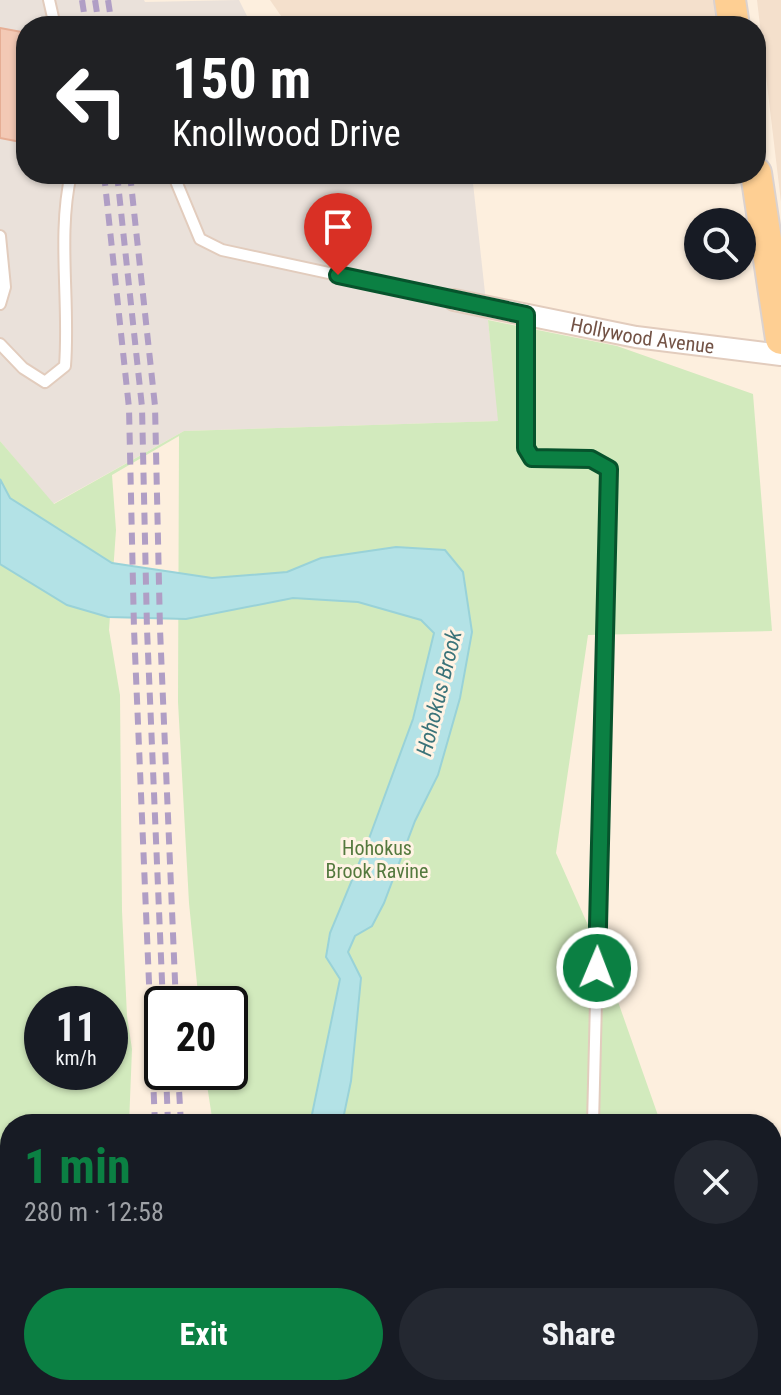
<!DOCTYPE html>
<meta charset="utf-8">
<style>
:root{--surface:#171b24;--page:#242831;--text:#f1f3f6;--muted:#9ea1a6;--accent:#0b8043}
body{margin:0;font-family:"Roboto Condensed",sans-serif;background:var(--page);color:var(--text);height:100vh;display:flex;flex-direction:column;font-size:30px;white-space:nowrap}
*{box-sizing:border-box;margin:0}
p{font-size:26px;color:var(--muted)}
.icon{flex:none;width:44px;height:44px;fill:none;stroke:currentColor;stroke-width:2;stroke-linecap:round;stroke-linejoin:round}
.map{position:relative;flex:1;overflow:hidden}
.drawer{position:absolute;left:0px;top:1114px;width:782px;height:282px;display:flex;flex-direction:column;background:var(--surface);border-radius:32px 32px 0 0;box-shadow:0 2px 6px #0004}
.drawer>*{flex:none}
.guide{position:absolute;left:16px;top:16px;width:750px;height:168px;border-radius:32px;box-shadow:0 2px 6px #0004;background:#202124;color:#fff;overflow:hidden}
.buttons{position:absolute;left:684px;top:208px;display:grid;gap:16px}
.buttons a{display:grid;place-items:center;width:72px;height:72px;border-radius:50%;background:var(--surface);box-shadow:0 2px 6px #0004;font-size:40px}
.speed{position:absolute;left:24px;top:986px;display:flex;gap:16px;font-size:40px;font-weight:700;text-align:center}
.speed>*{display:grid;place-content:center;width:104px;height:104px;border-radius:50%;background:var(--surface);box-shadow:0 2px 6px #0004;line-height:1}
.speed small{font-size:20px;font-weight:400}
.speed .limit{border:4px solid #111;border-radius:12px;background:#fff;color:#111}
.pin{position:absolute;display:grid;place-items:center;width:68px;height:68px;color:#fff;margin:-82px -34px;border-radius:50% 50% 50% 0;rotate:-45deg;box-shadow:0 0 8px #0007}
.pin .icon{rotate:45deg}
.me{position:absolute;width:88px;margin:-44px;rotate:1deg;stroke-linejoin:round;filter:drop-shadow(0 0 6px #0008)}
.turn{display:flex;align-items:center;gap:28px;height:168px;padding:0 24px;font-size:36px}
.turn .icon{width:104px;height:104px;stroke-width:2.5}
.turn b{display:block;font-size:56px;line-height:68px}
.round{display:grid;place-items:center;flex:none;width:84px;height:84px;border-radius:42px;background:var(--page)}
.overview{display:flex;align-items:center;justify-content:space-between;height:136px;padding:0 24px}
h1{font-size:48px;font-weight:700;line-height:60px;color:var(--accent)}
.button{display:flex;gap:16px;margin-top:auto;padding:16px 24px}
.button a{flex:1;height:92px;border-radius:48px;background:var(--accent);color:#fff;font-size:32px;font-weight:700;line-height:92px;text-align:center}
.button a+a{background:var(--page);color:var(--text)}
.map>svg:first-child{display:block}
.residential{fill:#f4e0cc}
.industrial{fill:#eae1da}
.green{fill:#d2eabd;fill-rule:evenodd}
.water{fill:#b3e2e6;stroke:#99d2d8;stroke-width:2}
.building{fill:#f3c9b5;stroke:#e6ae95;stroke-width:2}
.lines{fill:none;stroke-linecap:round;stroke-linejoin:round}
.service-casing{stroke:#e2ccbd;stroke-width:14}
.minor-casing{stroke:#e2ccbd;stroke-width:24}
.primary-casing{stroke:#dbd2cf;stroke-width:34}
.service{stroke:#fff;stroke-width:10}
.minor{stroke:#fff;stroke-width:20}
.primary{stroke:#fecf93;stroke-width:30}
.rail{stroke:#b09ec5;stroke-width:6;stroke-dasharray:12 8;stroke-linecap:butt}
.route-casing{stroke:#07532c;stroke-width:20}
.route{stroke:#0b8043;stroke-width:14}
.labels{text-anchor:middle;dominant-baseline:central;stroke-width:6;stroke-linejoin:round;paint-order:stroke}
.street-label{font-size:20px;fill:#735346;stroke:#fff3e4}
.park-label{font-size:20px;fill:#54793e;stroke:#fff3e4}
.water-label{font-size:22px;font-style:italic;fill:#3a7379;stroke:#fff3e4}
</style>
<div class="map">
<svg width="781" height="1395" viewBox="0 0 781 1395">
<rect width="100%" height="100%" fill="#fdefde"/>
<g class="residential">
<path d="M 270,0 L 715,0 L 717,26 L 288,26 Z"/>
<path d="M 757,0 L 781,0 L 781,202 Z"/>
</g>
<path class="industrial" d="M 0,0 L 144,0 L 145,2 L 239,0 L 252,26 L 26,26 L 26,174 L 472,174 L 499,421 L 184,431 L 53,504 L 0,441 Z"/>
<g class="green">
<path d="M 488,320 L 617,346 L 753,394 L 772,631 L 588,635 L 556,853 L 603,959 L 661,1124 L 213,1124 L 205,1072 L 230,1072 L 230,1004 L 199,1004 L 189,903 L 178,702 L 179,436 L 112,475 L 116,530 L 109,630 L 120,695 L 122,911 L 127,1016 L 132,1049 L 129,1124 L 10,1124 L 10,1386 L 142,1386 L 142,1395 L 0,1395 L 0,441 L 54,504 L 184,431 L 498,421 ZM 42,1004 L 110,1004 L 110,1072 L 42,1072 Z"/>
<path d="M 772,1344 L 781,1347 L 781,1395 L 217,1395 L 217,1386 L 772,1386 Z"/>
</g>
<path class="water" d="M 0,479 L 10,498 L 112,563 L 212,578 L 287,572 L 321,558 L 396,547 L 445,550 L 463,572 L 472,632 L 460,698 L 438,775 L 415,821 L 384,903 L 372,926 L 355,936 L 348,952 L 361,978 L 351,1081 L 342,1124 L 310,1124 L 340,979 L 326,957 L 330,933 L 367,844 L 413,719 L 434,633 L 421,620 L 358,602 L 293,598 L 186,619 L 108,617 L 67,605 L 0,564 Z"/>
<path class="building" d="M 0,28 L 22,32 L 18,54 L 26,55 L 26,143 L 0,138 Z"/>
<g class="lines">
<g class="service-casing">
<g id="service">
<path d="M 49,0 L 55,26"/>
<path d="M 173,174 L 200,239 L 222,250 L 454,300"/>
<path d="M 0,236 L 5,287 L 0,304"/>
<path d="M 526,315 L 526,448 L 532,458 L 591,459 L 609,469 L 593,1124"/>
<path d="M 0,344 L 23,368 L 45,382 L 65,366 C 70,303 57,234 71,174"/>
</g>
</g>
<g class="minor-casing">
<g id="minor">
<path id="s1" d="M 454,300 L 636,337 L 781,355"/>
</g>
</g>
<g class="primary-casing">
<g id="primary">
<path d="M 730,0 L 734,26"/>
<path d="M 756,173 L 781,339"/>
</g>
</g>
<use href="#service" class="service"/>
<use href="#minor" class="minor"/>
<use href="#primary" class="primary"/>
<g class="rail">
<path d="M 82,0 L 86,26"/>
<path d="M 95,0 L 99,26"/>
<path d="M 108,0 L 112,26"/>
<path d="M 104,174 L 129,408 L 134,629 L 155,1124"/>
<path d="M 117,174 L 142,407 L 147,629 L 163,1004"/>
<path d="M 130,174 L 155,406 L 160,629 L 176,1004"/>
<path d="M 166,1072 L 168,1124"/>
<path d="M 178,1072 L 181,1124"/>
<path d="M 166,1386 L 166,1395"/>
<path d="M 179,1386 L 179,1395"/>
<path d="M 192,1386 L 192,1395"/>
</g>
</g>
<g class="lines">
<g class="route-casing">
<path id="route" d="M 338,275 L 526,315 L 526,448 L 532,458 L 591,459 L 609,469 L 597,968"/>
</g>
<use href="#route" class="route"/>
</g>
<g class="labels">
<g class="street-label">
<text stroke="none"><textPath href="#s1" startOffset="192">Hollywood Avenue</textPath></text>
</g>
<g class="park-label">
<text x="377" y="848">Hohokus<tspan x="377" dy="23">Brook Ravine</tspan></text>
</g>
<g class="water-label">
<text transform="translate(439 693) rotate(-76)">Hohokus Brook</text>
</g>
</g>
</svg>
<div class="buttons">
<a><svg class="icon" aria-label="search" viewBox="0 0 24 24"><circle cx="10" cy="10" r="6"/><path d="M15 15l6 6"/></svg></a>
</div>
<div class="speed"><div>11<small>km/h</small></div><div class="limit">20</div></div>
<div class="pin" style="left:338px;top:275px;background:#d93025"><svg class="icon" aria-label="arrive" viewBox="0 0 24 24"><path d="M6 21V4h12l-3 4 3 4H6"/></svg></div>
<svg class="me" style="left:597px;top:968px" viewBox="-20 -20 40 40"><circle r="17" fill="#0b8043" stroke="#fff" stroke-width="3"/><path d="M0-11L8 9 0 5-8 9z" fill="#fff"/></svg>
<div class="guide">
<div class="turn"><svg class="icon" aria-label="left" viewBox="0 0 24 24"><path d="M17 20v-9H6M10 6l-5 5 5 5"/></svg><div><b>150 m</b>Knollwood Drive</div></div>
</div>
<section class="drawer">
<div class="overview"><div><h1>1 min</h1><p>280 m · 12:58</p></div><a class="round"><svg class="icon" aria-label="close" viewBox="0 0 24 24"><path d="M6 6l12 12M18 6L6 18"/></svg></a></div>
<div class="button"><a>Exit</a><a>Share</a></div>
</section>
</div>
